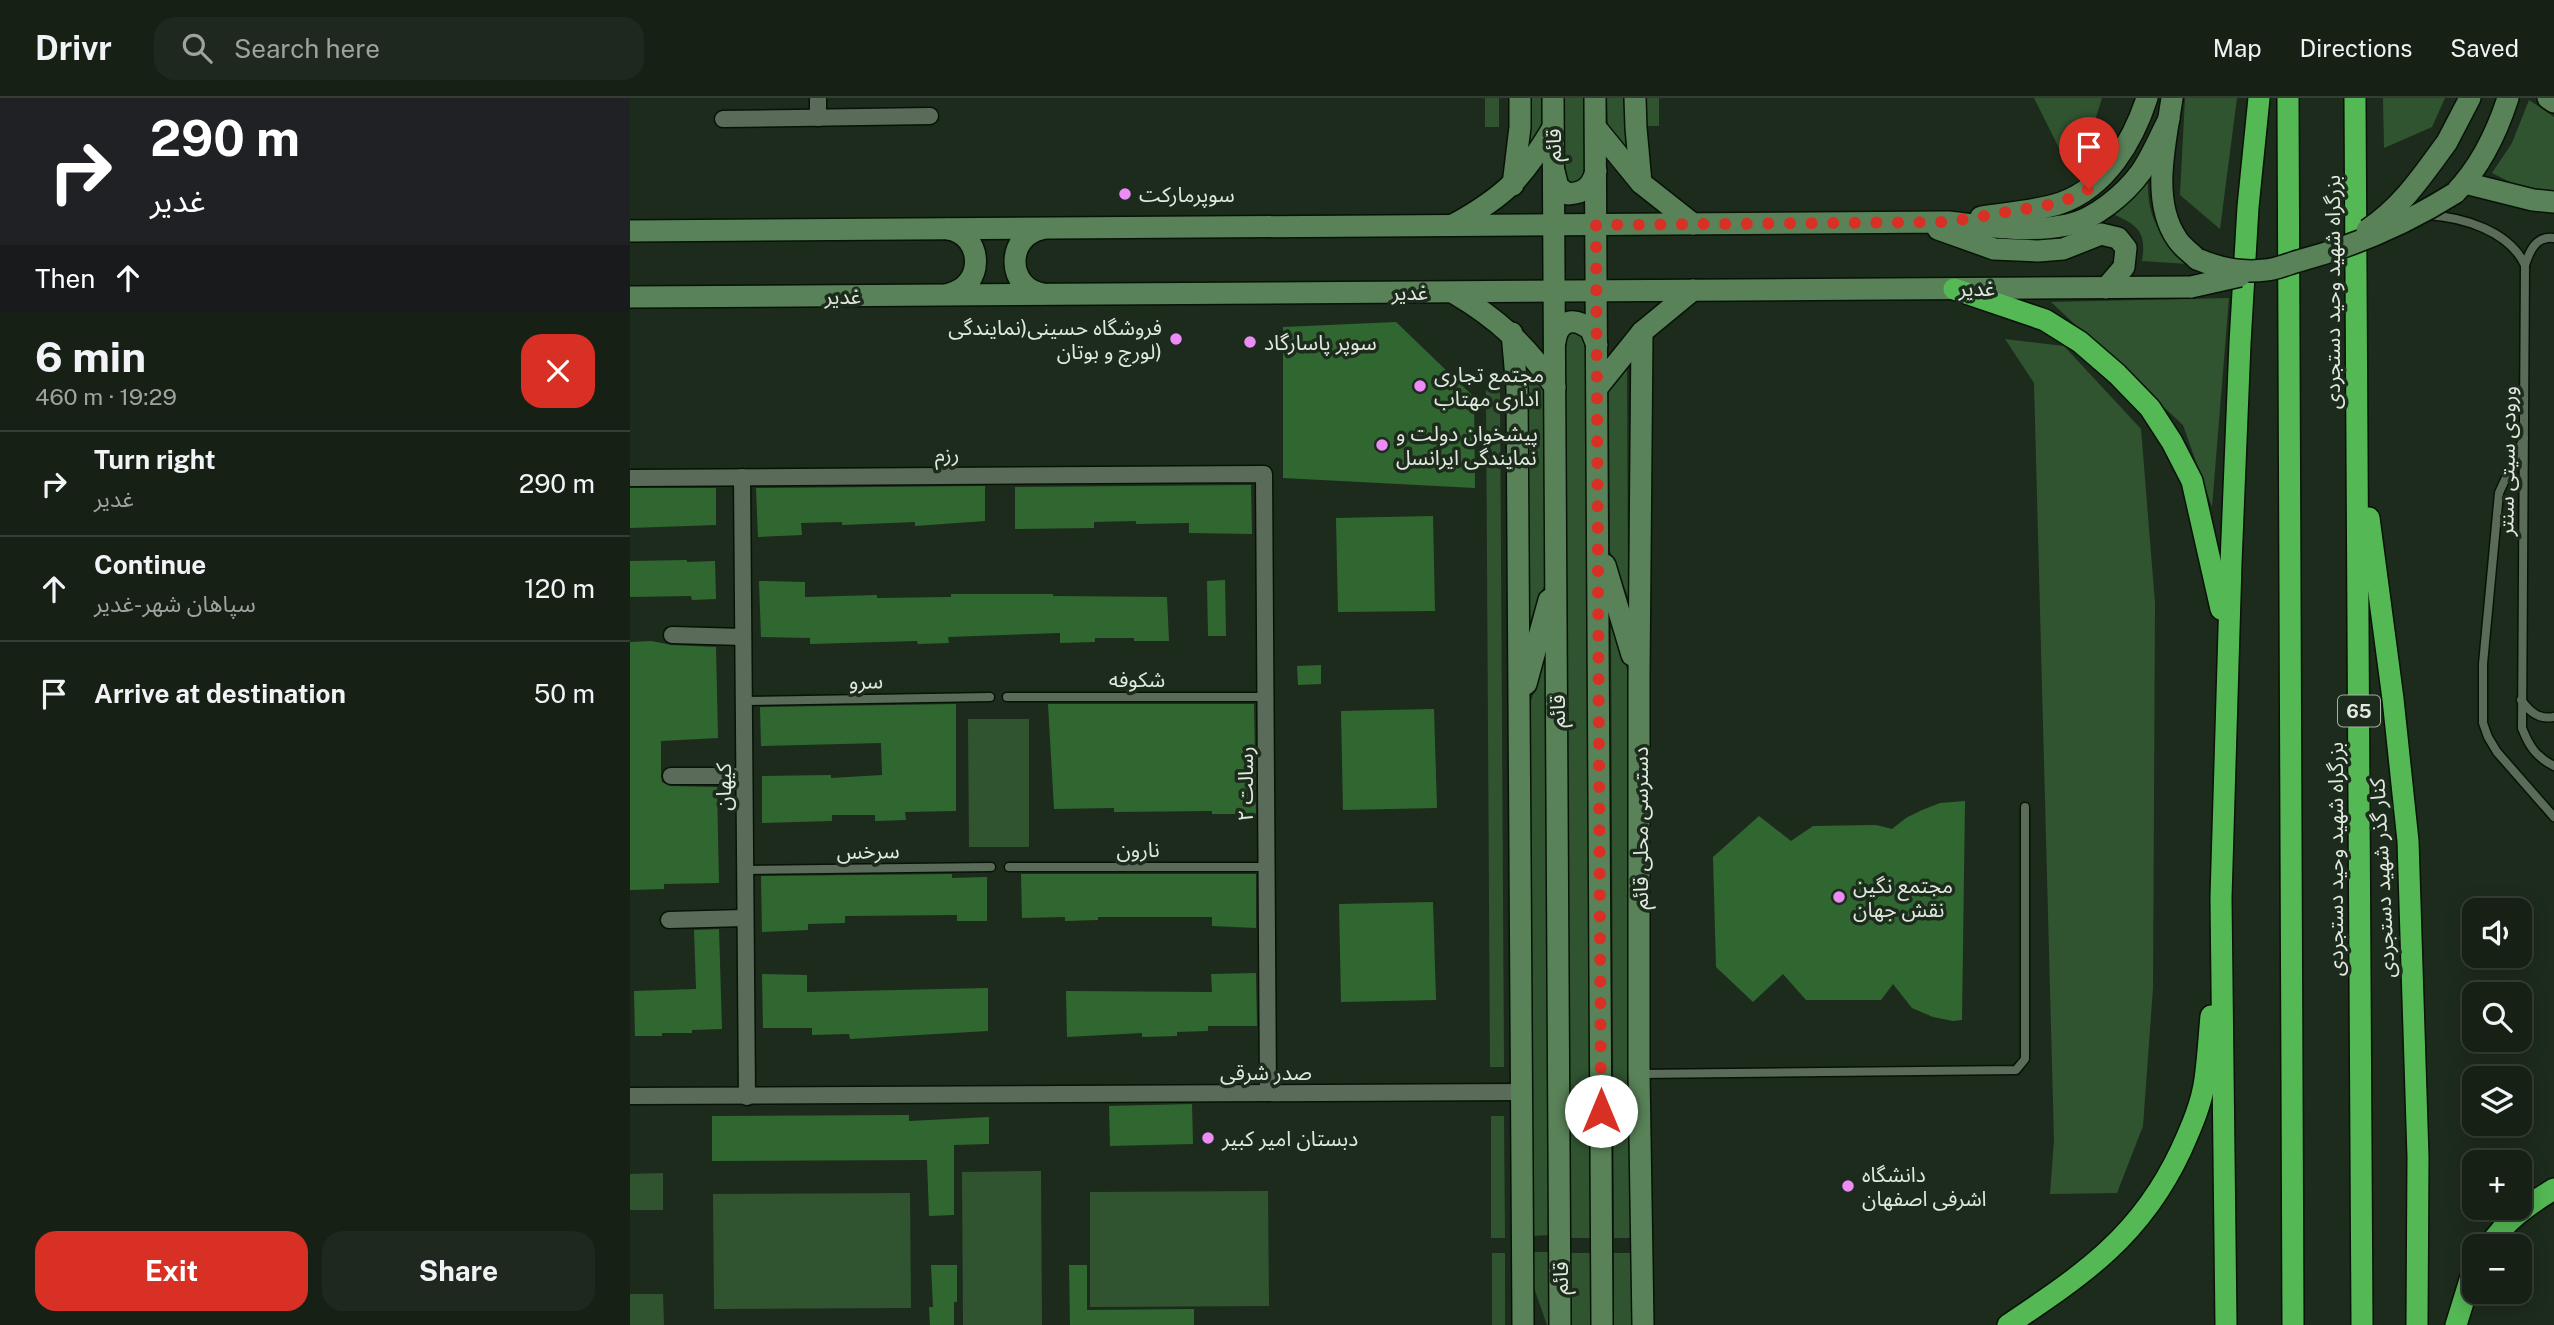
<!DOCTYPE html>
<meta charset="utf-8">
<style>
:root{--surface:#162015;--page:#1f281e;--text:#f1f3f6;--muted:#9ea3a0;--line:#353e34;--accent:#d93025}
body{margin:0;font-family:"Public Sans","Noto Sans Arabic",sans-serif;background:var(--page);color:var(--text);height:100vh;display:flex;flex-direction:column;font-size:26px;white-space:nowrap}
*{box-sizing:border-box;margin:0}
p{font-size:23px;color:var(--muted)}
.icon{flex:none;width:38px;height:38px;fill:none;stroke:currentColor;stroke-width:2;stroke-linecap:round;stroke-linejoin:round}
.map{position:relative;flex:1;overflow:hidden}
.sheet{display:flex;flex-direction:column;background:var(--surface);width:630px}
.sheet>*{flex:none}
.hud{background:#202124;color:#fff;overflow:hidden}
.tools{position:absolute;left:1832px;top:800px;display:grid;gap:14px}
.tools a{display:grid;place-items:center;width:70px;height:70px;border-radius:14px;background:var(--surface);box-shadow:0 4px 18px #0003,0 0 0 2px var(--line);font-size:35px}
.pin{position:absolute;display:grid;place-items:center;width:60px;height:60px;color:#fff;margin:-72px -30px;border-radius:50% 50% 50% 0;rotate:-45deg;box-shadow:0 0 7px #0007}
.pin .icon{rotate:45deg}
.me{position:absolute;width:77px;margin:-38px;rotate:0deg;stroke-linejoin:round;filter:drop-shadow(0 0 5px #0008)}
.turn{display:flex;align-items:center;gap:24px;height:147px;padding:0 35px;font-size:32px}
.turn .icon{width:91px;height:91px;stroke-width:2.5}
.turn b{display:block;font-size:49px;line-height:60px}
.then{display:flex;align-items:center;height:66px;padding:0 35px;background:#0003;gap:14px;font-size:26px}
.round{display:grid;place-items:center;flex:none;width:74px;height:74px;border-radius:21px;background:var(--page)}
.headline{display:flex;align-items:center;justify-content:space-between;height:119px;padding:0 35px}
h1{font-size:42px;font-weight:700;line-height:52px}
.action{display:flex;gap:14px;margin-top:auto;padding:14px 35px}
.action a{flex:1;height:80px;border-radius:21px;background:var(--accent);color:#fff;font-size:28px;font-weight:700;line-height:80px;text-align:center}
.action a+a{background:var(--page);color:var(--text)}
ul{padding:0;list-style:none}
li{display:flex;align-items:center;gap:21px;height:105px;padding:0 35px;border-top:2px solid var(--line)}
li div{flex:1}
li b{display:block;font-size:26px}
li em{font-style:normal}
header{display:flex;align-items:center;gap:42px;box-sizing:border-box;height:98px;padding:0 35px;background:var(--surface);border-bottom:2px solid var(--line)}
header strong{font-size:33px}
nav{display:flex;gap:38px;margin-inline-start:auto;font-size:24px}
.search{width:490px;height:63px;background:var(--page);display:flex;align-items:center;gap:18px;box-sizing:border-box;padding:0 24px;border-radius:21px;color:var(--muted);font-size:26px}
main{display:flex;flex:1;min-height:0}
.map>svg:first-child{display:block}
.green{fill:#315430}
.building{fill:#306731}
.lines{fill:none;stroke-linecap:round;stroke-linejoin:round}
.lane-casing{stroke:#061306;stroke-width:11}
.street-casing{stroke:#061306;stroke-width:19}
.secondary-casing{stroke:#061306;stroke-width:24}
.highway-casing{stroke:#061306;stroke-width:24}
.lane{stroke:#5b6b5a;stroke-width:8}
.street{stroke:#5b6b5a;stroke-width:16}
.secondary{stroke:#598258;stroke-width:21}
.highway{stroke:#54b855;stroke-width:21}
.secondary-bridge-casing{stroke:#061306;stroke-width:24;stroke-linecap:butt}
.secondary-bridge{stroke:#598258;stroke-width:21}
.route{stroke:#d93025;stroke-width:12;stroke-dasharray:0 21.6}
.poi-dot{fill:#ee8bf8;stroke:#1d2b1c;stroke-width:2.5}
.labels{text-anchor:middle;dominant-baseline:central;stroke-width:7;stroke-linejoin:round;paint-order:stroke}
.shield{fill:#1d2b1c;stroke:#a6b0a4;stroke-width:2}
.shield-label{font-size:19px;font-weight:bold;fill:#e0e9df}
.street-label{font-size:21px;fill:#e0e9df;stroke:#1d2b1c}
.poi-label{font-size:21px;fill:#e0e9df;stroke:#1d2b1c;text-anchor:start}
</style>
<header>
<strong>Drivr</strong>
<div class="search"><svg class="icon" aria-label="search" viewBox="0 0 24 24"><circle cx="10" cy="10" r="6"/><path d="M15 15l6 6"/></svg>Search here</div>
<nav><a>Map</a><a>Directions</a><a>Saved</a></nav>
</header>
<main>
<section class="sheet">
<div class="hud">
<div class="turn"><svg class="icon" aria-label="right" viewBox="0 0 24 24"><path d="M7 20v-9h11M14 6l5 5-5 5"/></svg><div><b>290 m</b>غدیر</div></div>
<div class="then">Then<svg class="icon" aria-label="ahead" viewBox="0 0 24 24"><path d="M12 20V5M6 11l6-6 6 6"/></svg></div>
</div>
<div class="headline"><div><h1>6 min</h1><p>460 m · 19:29</p></div><a class="round" style="background:#d93025;color:#fff"><svg class="icon" aria-label="close" viewBox="0 0 24 24"><path d="M6 6l12 12M18 6L6 18"/></svg></a></div>
<ul>
<li><svg class="icon" aria-label="right" viewBox="0 0 24 24"><path d="M7 20v-9h11M14 6l5 5-5 5"/></svg><div><b>Turn right</b><p>غدیر</p></div><em>290 m</em></li>
<li><svg class="icon" aria-label="ahead" viewBox="0 0 24 24"><path d="M12 20V5M6 11l6-6 6 6"/></svg><div><b>Continue</b><p>سپاهان شهر-غدیر</p></div><em>120 m</em></li>
<li><svg class="icon" aria-label="arrive" viewBox="0 0 24 24"><path d="M6 21V4h12l-3 4 3 4H6"/></svg><div><b>Arrive at destination</b></div><em>50 m</em></li>
</ul>
<div class="action"><a>Exit</a><a>Share</a></div>
</section>
<div class="map">
<svg width="1924" height="1227" viewBox="0 0 1924 1227">
<rect width="100%" height="100%" fill="#1d2b1c"/>
<g class="green">
<rect x="855" y="0" width="14" height="29"/>
<path d="M 897,0 L 915,0 L 916,31 L 898,53 Z"/>
<path d="M 931,0 L 953,0 L 954,77 L 952,82 L 943,88 L 933,82 Z"/>
<path d="M 977,0 L 996,0 L 996,52 L 978,30 Z"/>
<rect x="1015" y="0" width="14" height="28"/>
<path d="M 1404,0 L 1472,0 L 1449,74 L 1433,58 Z"/>
<path d="M 1555,0 L 1607,0 L 1590,131 L 1550,97 Z"/>
<path d="M 1753,0 L 1815,0 L 1802,29 L 1754,50 Z"/>
<path d="M 1899,2 L 1924,19 L 1924,94 L 1894,91 L 1862,75 L 1882,45 Z"/>
<path d="M 1518,76 C 1516,123 1529,134 1559,166 L 1512,163 C 1517,133 1507,127 1483,116 Z"/>
<path d="M 1599,200 L 1582,409 L 1553,327 L 1421,204 Z"/>
<path d="M 943,232 L 953,237 L 955,243 L 960,1140 L 937,1140 L 934,237 Z"/>
<path d="M 1375,241 L 1434,248 L 1511,331 L 1525,505 L 1523,890 L 1513,1028 L 1487,1095 L 1420,1096 L 1424,1042 L 1404,285 Z"/>
<path d="M 896,266 L 914,288 L 915,486 L 897,531 Z"/>
<path d="M 997,267 L 998,499 L 980,453 L 979,289 Z"/>
<path d="M 856,292 L 870,292 L 874,969 L 860,969 Z"/>
<path d="M 981,524 L 999,577 L 1002,1140 L 984,1140 Z"/>
<path d="M 917,555 L 920,1137 L 902,1138 L 899,609 Z"/>
<path d="M 338,621 L 399,621 L 399,749 L 339,749 Z"/>
<path d="M 861,1018 L 874,1018 L 875,1140 L 861,1140 Z"/>
<path d="M 411,1073 L 412,1227 L 333,1227 L 332,1074 Z"/>
<path d="M 33,1075 L 33,1112 L 0,1112 L 0,1076 Z"/>
<path d="M 638,1093 L 639,1208 L 460,1209 L 460,1094 Z"/>
<path d="M 280,1095 L 281,1210 L 84,1211 L 83,1096 Z"/>
<path d="M 901,1154 L 919,1154 L 920,1227 L 917,1227 L 901,1181 Z"/>
<rect x="862" y="1155" width="13" height="72"/>
<path d="M 937,1155 L 960,1155 L 960,1227 L 938,1227 Z"/>
<path d="M 984,1155 L 1002,1155 L 1003,1227 L 984,1227 Z"/>
<path d="M 0,1196 L 33,1196 L 34,1227 L 0,1227 Z"/>
</g>
<g class="building">
<path d="M 766,224 L 844,299 L 845,390 L 653,380 L 653,229 Z"/>
<path d="M 621,387 L 622,436 L 559,435 L 559,425 L 506,426 L 506,423 L 464,424 L 464,430 L 385,431 L 385,389 Z"/>
<path d="M 355,388 L 355,423 L 285,428 L 285,424 L 212,427 L 212,424 L 171,425 L 172,437 L 128,439 L 126,390 Z"/>
<path d="M 0,390 L 86,390 L 86,427 L 0,430 Z"/>
<path d="M 803,418 L 805,513 L 708,514 L 706,420 Z"/>
<path d="M 57,462 L 57,464 L 85,463 L 86,501 L 62,502 L 61,498 L 0,499 L 0,463 Z"/>
<path d="M 595,482 L 596,538 L 578,538 L 577,483 Z"/>
<path d="M 129,483 L 175,484 L 175,499 L 247,497 L 247,500 L 321,499 L 321,496 L 423,496 L 423,498 L 537,499 L 539,543 L 504,543 L 504,540 L 465,540 L 465,544 L 430,545 L 430,535 L 318,539 L 319,545 L 288,546 L 287,543 L 180,546 L 180,540 L 131,539 Z"/>
<path d="M 21,543 L 42,547 L 86,549 L 88,640 L 31,643 L 31,679 L 32,684 L 40,688 L 87,689 L 89,785 L 34,786 L 34,791 L 0,792 L 0,544 Z"/>
<path d="M 691,567 L 691,586 L 668,587 L 667,568 Z"/>
<path d="M 326,606 L 326,713 L 275,714 L 276,722 L 245,723 L 245,717 L 202,717 L 202,723 L 132,725 L 132,678 L 201,677 L 201,680 L 252,677 L 251,645 L 131,648 L 130,609 Z"/>
<path d="M 418,606 L 624,606 L 626,716 L 582,716 L 582,713 L 484,714 L 484,710 L 424,711 Z"/>
<path d="M 804,611 L 807,710 L 713,712 L 711,613 Z"/>
<path d="M 1335,703 L 1332,922 L 1323,923 L 1303,919 L 1282,910 L 1263,886 L 1251,902 L 1176,902 L 1153,876 L 1123,904 L 1086,869 L 1083,759 L 1129,718 L 1161,743 L 1183,728 L 1246,727 L 1262,731 L 1276,720 L 1292,712 L 1310,705 Z"/>
<path d="M 322,776 L 322,780 L 357,779 L 357,823 L 327,823 L 327,817 L 215,818 L 215,825 L 178,826 L 178,832 L 132,834 L 131,778 Z"/>
<path d="M 391,776 L 626,776 L 626,830 L 582,828 L 582,819 L 468,819 L 468,822 L 435,823 L 435,819 L 392,820 Z"/>
<path d="M 803,804 L 806,902 L 711,904 L 709,806 Z"/>
<path d="M 89,831 L 92,931 L 62,932 L 62,935 L 32,935 L 32,938 L 5,938 L 4,893 L 66,891 L 64,832 Z"/>
<path d="M 626,875 L 627,928 L 578,928 L 578,933 L 547,934 L 547,938 L 512,939 L 512,935 L 437,939 L 436,893 L 582,894 L 581,876 Z"/>
<path d="M 132,876 L 177,877 L 177,894 L 358,890 L 358,933 L 220,941 L 219,936 L 182,937 L 182,930 L 133,930 Z"/>
<path d="M 562,1006 L 563,1046 L 480,1048 L 479,1008 Z"/>
<path d="M 279,1017 L 279,1023 L 359,1019 L 359,1046 L 324,1047 L 324,1117 L 299,1118 L 297,1062 L 82,1063 L 82,1018 Z"/>
<path d="M 301,1167 L 327,1167 L 327,1204 L 324,1204 L 324,1227 L 300,1227 L 299,1209 L 303,1209 Z"/>
<path d="M 439,1167 L 457,1167 L 457,1212 L 564,1211 L 564,1227 L 440,1227 Z"/>
</g>
<g class="lines">
<g class="lane-casing">
<g id="lane">
<path d="M 1797,117 C 1833,119 1879,133 1895,167 L 1892,630 C 1899,648 1906,659 1924,668"/>
<path d="M 1895,167 C 1900,152 1906,138 1924,140"/>
<path d="M 1894,340 L 1869,395 L 1853,566 L 1853,625 L 1858,639 L 1867,654 L 1924,719"/>
<path d="M 377,599 L 636,599"/>
<path d="M 1891,602 C 1900,614 1909,622 1924,619"/>
<path d="M 114,603 L 360,599"/>
<path d="M 379,769 L 637,769"/>
<path d="M 115,772 L 361,769"/>
<path d="M 1009,976 L 1386,972 L 1395,961 L 1395,709"/>
</g>
</g>
<g class="street-casing">
<g id="street">
<path d="M 188,20 L 188,0"/>
<path d="M 93,21 L 300,18"/>
<path d="M 112,379 L 117,999"/>
<path d="M 0,380 L 634,376 L 638,995"/>
<path d="M 42,537 L 113,539"/>
<path d="M 41,678 L 114,678"/>
<path d="M 39,822 L 115,820"/>
<path d="M 0,998 L 891,994"/>
</g>
</g>
<g class="secondary-casing">
<g id="secondary">
<path d="M 923,0 L 930,1227"/>
<path d="M 965,0 L 972,1227"/>
<path d="M 1005,0 L 1006,30 L 1011,85"/>
<path d="M 1542,0 C 1536,43 1520,102 1547,141 C 1552,149 1561,155 1567,161"/>
<path d="M 1918,0 L 1924,4"/>
<path d="M 966,30 L 1011,85 L 1063,126"/>
<path d="M 1817,44 L 1840,0"/>
<path d="M 924,73 L 928,89 L 938,96 C 955,95 962,88 966,73"/>
<path d="M 1835,85 L 1903,102 L 1924,104"/>
<path d="M 883,87 L 890,29 L 890,0"/>
<path d="M 1825,95 C 1849,70 1867,34 1878,0"/>
<path d="M 1351,119 C 1376,115 1408,113 1431,105 C 1476,89 1503,43 1517,0"/>
<path d="M 825,126 C 875,98 893,80 922,31"/>
<path d="M 318,131 C 354,137 355,188 319,196"/>
<path d="M 411,131 C 376,139 376,190 413,196"/>
<path d="M 1308,131 L 1364,151 L 1408,153 L 1433,151 L 1471,136 L 1488,140 L 1496,150 L 1494,169 L 1476,190"/>
<path d="M 0,133 L 1318,124 C 1356,128 1399,135 1437,127 C 1464,122 1495,96 1511,74 C 1522,58 1530,38 1539,21"/>
<path d="M 824,195 C 868,221 896,247 925,289"/>
<path d="M 0,199 L 1561,189"/>
<path d="M 1012,234 L 1009,579 L 1009,976 L 1013,1227"/>
<path d="M 882,235 L 887,291 L 893,1227"/>
<path d="M 925,244 C 928,222 944,218 961,232 L 967,247"/>
<path d="M 967,290 L 1012,234 L 1063,192"/>
<path d="M 975,467 L 1002,557"/>
<path d="M 896,586 L 919,502"/>
</g>
</g>
<g class="highway-casing">
<g id="highway">
<path d="M 1658,0 L 1663,1227"/>
<path d="M 1725,0 L 1732,1227"/>
<path d="M 1324,191 L 1415,222 L 1450,244 L 1487,276 L 1520,310 L 1542,344 L 1562,383 L 1591,511"/>
<path d="M 1739,420 L 1763,601 L 1778,743 L 1788,1059 L 1787,1227"/>
<path d="M 1859,1148 C 1876,1122 1898,1107 1924,1091"/>
<path d="M 1378,1227 C 1454,1176 1511,1138 1551,1052 C 1561,1030 1572,1005 1575,981 C 1578,960 1579,939 1581,918"/>
<path d="M 1596,1227 L 1591,800 L 1601,465 L 1610,245 L 1618,109 L 1629,0"/>
<path d="M 1826,1227 L 1844,1169"/>
</g>
</g>
<use href="#lane" class="lane"/>
<use href="#street" class="street"/>
<use href="#secondary" class="secondary"/>
<use href="#highway" class="highway"/>
<g class="secondary-bridge-casing">
<g id="secondary-bridge">
<path d="M 1737,132 C 1771,110 1793,77 1817,44"/>
<path d="M 1567,161 C 1588,170 1612,175 1636,172 C 1648,171 1660,165 1672,162 C 1727,147 1776,126 1825,95"/>
<path d="M 1561,189 L 1610,178"/>
</g>
</g>
<use href="#secondary-bridge" class="secondary-bridge"/>
</g>
<g class="lines">
<path class="route" d="M 971,1013 L 966,127 L 1318,124 L 1430,105 L 1459,91"/>
</g>
<g class="poi-dot">
<circle cx="495" cy="96" r="7"/>
<circle cx="546" cy="241" r="7"/>
<circle cx="620" cy="244" r="7"/>
<circle cx="790" cy="288" r="7"/>
<circle cx="752" cy="347" r="7"/>
<circle cx="1209" cy="799" r="7"/>
<circle cx="578" cy="1040" r="7"/>
<circle cx="1218" cy="1088" r="7"/>
</g>
<g class="labels">
<rect class="shield" x="1708" y="597.5" width="42" height="31" rx="5"/>
<g class="shield-label">
<text x="1729" y="613">65</text>
</g>
<g class="street-label">
<text transform="translate(923 47) rotate(-90)">قائم</text>
<text x="1347" y="190">غدیر</text>
<text x="780" y="194">غدیر</text>
<text transform="translate(1702 194) rotate(-90)">بزرگراه شهید وحید دستجردی</text>
<text x="213" y="198">غدیر</text>
<text transform="translate(317 356) rotate(-1)">رزم</text>
<text transform="translate(1877 363) rotate(-89)">ورودی سیتی سنتر</text>
<text x="507" y="581">شکوفه</text>
<text transform="translate(236 583) rotate(-1)">سرو</text>
<text transform="translate(927 613) rotate(-90)">قائم</text>
<text transform="translate(615 686) rotate(-90)">رسالت ۲</text>
<text transform="translate(93 689) rotate(-90)">کیهان</text>
<text transform="translate(1010 730) rotate(-90)">دسترسی محلی قائم</text>
<text x="508" y="751">نارون</text>
<text transform="translate(238 753) rotate(-1)">سرخس</text>
<text transform="translate(1705 761) rotate(-90)">بزرگراه شهید وحید دستجردی</text>
<text transform="translate(1752 780) rotate(-93)">کنار گذر شهید دستجردی</text>
<text x="636" y="974">صدر شرقی</text>
<text transform="translate(930 1180) rotate(-90)">قائم</text>
</g>
<g class="poi-label">
<text x="509" y="96">سوپرمارکت</text>
<text x="532" y="229" text-anchor="end">فروشگاه حسینی(نمایندگی<tspan x="532" dy="24">لورچ و بوتان)</tspan></text>
<text x="634" y="244">سوپر پاسارگاد</text>
<text x="804" y="276">مجتمع تجاری<tspan x="804" dy="24">اداری مهتاب</tspan></text>
<text x="766" y="335">پیشخوان دولت و<tspan x="766" dy="24">نمایندگی ایرانسل</tspan></text>
<text x="1223" y="787">مجتمع نگین<tspan x="1223" dy="24">نقش جهان</tspan></text>
<text x="592" y="1040">دبستان امیر کبیر</text>
<text x="1232" y="1076">دانشگاه<tspan x="1232" dy="24">اشرفی اصفهان</tspan></text>
</g>
</g>
</svg>
<div class="tools">
<a><svg class="icon" aria-label="sound" viewBox="0 0 24 24"><path d="M4 9h4l5-4v14l-5-4H4zM17 9q2 3 0 6"/></svg></a>
<a><svg class="icon" aria-label="search" viewBox="0 0 24 24"><circle cx="10" cy="10" r="6"/><path d="M15 15l6 6"/></svg></a>
<a><svg class="icon" aria-label="layers" viewBox="0 0 24 24"><path d="M12 4l9 5-9 5-9-5zM3 14l9 5 9-5"/></svg></a>
<a>+</a>
<a>−</a>
</div>
<div class="pin" style="left:1459px;top:91px;background:#d93025"><svg class="icon" aria-label="arrive" viewBox="0 0 24 24"><path d="M6 21V4h12l-3 4 3 4H6"/></svg></div>
<svg class="me" style="left:971px;top:1013px" viewBox="-20 -20 40 40"><circle r="19" fill="#fff"/><path d="M0-13L10 11 0 6-10 11z" fill="#d93025"/></svg>
</div>
</main>
